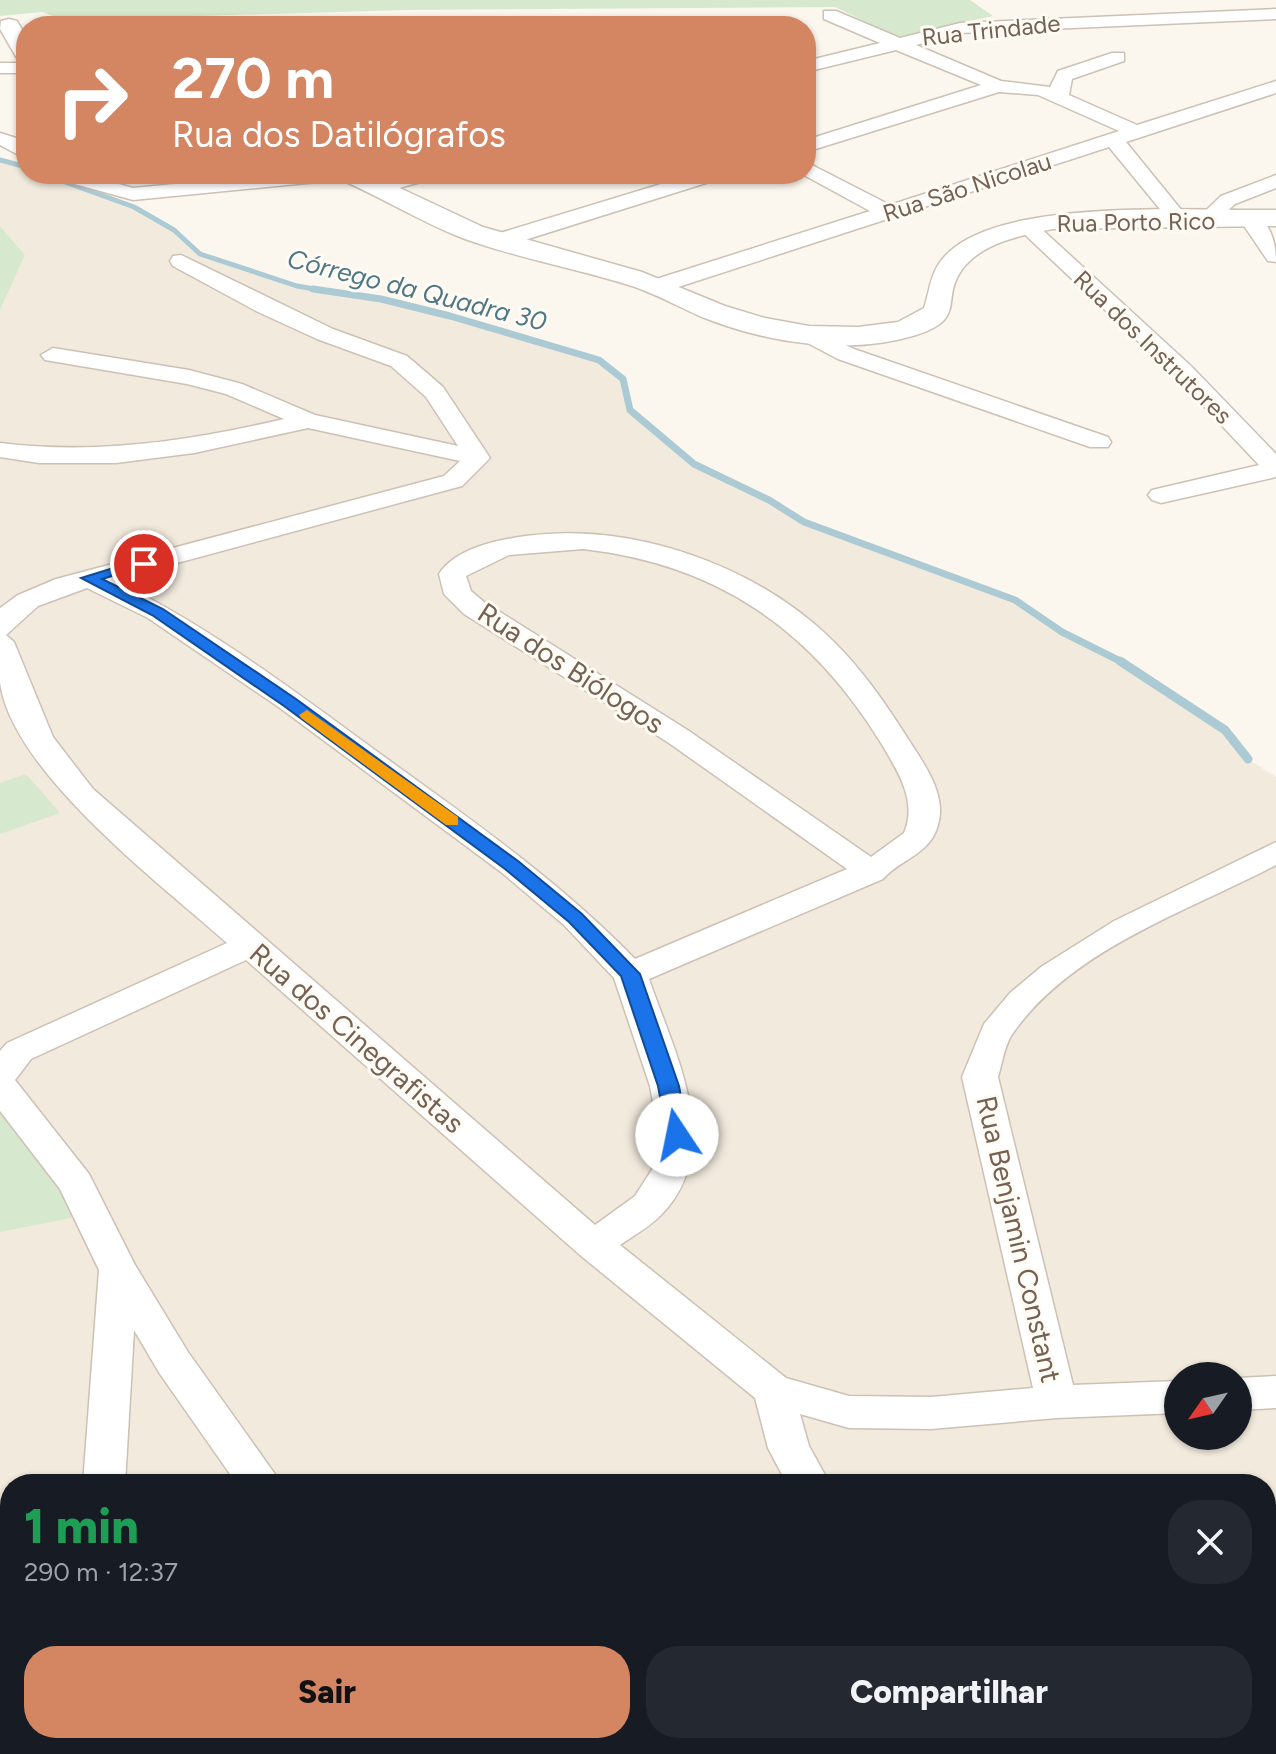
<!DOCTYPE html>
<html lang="pt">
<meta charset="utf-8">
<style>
:root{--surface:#171b24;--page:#242831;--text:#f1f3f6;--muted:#9ea1a6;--accent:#d48663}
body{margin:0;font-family:Figtree,sans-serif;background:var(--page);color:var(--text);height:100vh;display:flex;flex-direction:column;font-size:30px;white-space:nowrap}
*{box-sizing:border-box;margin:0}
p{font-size:26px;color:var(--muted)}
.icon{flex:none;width:44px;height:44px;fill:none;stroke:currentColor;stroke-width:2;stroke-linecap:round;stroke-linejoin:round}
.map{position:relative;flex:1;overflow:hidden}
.side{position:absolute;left:0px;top:1474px;width:1276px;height:280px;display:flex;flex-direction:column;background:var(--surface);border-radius:32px 32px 0 0;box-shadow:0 2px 6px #0004}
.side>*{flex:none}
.top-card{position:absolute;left:16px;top:16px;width:800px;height:168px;border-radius:32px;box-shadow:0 2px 6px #0004;background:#d48663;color:#fff;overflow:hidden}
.needle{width:52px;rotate:236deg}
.tools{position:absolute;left:1164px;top:1362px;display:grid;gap:16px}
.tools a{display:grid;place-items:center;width:88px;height:88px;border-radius:50%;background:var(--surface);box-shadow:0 2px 6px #0004;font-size:40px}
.pin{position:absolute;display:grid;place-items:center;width:68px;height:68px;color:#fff;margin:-34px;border:4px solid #fff;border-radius:50%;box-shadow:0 2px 8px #0007}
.me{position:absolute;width:88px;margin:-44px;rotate:349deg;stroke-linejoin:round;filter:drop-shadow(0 0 6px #0008)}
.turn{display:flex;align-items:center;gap:28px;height:168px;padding:0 24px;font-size:36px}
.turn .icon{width:104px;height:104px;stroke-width:2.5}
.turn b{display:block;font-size:56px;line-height:68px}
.round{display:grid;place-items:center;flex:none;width:84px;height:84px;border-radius:32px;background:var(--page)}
.head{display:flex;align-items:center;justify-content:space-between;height:136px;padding:0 24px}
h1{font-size:48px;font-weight:800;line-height:60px;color:#1e9e55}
.primary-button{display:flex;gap:16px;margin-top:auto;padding:16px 24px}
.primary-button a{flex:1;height:92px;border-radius:32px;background:var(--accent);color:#111;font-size:32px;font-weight:800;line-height:92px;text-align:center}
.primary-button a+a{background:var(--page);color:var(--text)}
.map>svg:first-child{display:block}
.residential{fill:#f2eadd;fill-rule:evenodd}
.green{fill:#d6e8cd}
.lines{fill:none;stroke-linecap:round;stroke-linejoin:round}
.stream-far2{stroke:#abcad3;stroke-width:5}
.stream-far1{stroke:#abcad3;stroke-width:7}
.stream{stroke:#abcad3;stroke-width:9}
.minor-casing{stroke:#cdc0b4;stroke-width:3}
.tertiary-casing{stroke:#cdc0b4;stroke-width:3}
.minor{fill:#fff;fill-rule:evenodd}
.tertiary{fill:#fff;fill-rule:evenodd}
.route{fill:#1a73e8;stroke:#114b97;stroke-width:2}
.slow{fill:#f59e0b}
.labels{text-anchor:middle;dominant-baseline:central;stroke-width:6;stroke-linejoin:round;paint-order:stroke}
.far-street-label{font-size:24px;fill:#746153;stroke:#fefbf4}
.far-water-label{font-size:26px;font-style:italic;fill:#4e7785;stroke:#fefbf4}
.street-label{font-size:28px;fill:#746153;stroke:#fefbf4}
</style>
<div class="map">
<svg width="1276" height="1754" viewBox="0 0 1276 1754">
<rect width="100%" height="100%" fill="#fbf7ee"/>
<path class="residential" d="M 0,160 L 26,167 L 26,174 L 43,174 L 134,207 L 174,230 L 200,254 L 297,286 L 381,299 L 450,316 L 599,360 L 623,379 L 630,410 L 694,464 L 769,500 L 804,522 L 1015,600 L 1062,632 L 1137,669 L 1225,730 L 1248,759 L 1276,777 L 1276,1754 L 0,1754 L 0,310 L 25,255 L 0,226 ZM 1178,1376 L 1238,1376 L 1238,1436 L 1178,1436 ZM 10,1484 L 1266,1484 L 1266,1744 L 10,1744 Z"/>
<g class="green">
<path d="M 0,0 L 970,0 L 993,16 L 897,37 L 835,7 L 405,10 L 64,20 L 42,12 L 0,16 Z"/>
<path d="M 0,226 L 25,255 L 0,310 Z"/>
<path d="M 26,774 L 60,813 L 0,834 L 0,783 Z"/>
<path d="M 0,1113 L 81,1216 L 0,1232 Z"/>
</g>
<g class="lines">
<g class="stream-far2">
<path d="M 0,160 L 26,167"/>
<path d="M 43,174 L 134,207 L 174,230 L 200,254 L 297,286 L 326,291"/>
</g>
<path class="stream-far1" d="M 313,289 L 381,299 L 450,316 L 599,360 L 623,379 L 630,410 L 694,464 L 769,500 L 804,522 L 1015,600 L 1062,632 L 1124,663"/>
<path class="stream" d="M 1120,661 L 1225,730 L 1248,759"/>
<g class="minor-casing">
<g id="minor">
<path d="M 1276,9 L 1276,19 L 960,33 L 916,45 L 1001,81 L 1050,87 L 1058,71 L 1112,53 L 1124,53 L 1124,61 L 1072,79 L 1069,95 L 1137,125 L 1276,81 L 1276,93 L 1126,142 L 1187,217 L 1190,221 L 1187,225 L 1173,225 L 1109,147 L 666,291 L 650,291 L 647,286 L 650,281 L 870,211 L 802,174 L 806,174 L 806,162 L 890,205 L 1119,131 L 1038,95 L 999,92 L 806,152 L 806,140 L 981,85 L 896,50 L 806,72 L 806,61 L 880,43 L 824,19 L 824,11 L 836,11 L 900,38 L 960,23 Z"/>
<rect x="0" y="63" width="26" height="10"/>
<path d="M 0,133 L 26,141 L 26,159 L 0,145 Z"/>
<path d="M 50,174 L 83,174 L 133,188 L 276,174 L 348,174 L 338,180 L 133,200 L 53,178 Z"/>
<path d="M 405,174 L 438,174 L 435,178 L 381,193 L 371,187 L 374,183 Z"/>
<path d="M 694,174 L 725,174 L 722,178 L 506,246 L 490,246 L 487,241 L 490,236 Z"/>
<path d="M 1276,175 L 1276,188 L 1235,204 L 1213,224 L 1206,226 L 1196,220 L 1221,196 Z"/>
<path d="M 1250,214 C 1271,219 1276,244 1276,262 L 1268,261 L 1240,220 Z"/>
<path d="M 1028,221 L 1035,223 L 1191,366 L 1276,454 L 1276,477 L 1161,503 L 1152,500 L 1148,495 L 1152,490 L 1259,465 L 1175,376 L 1021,231 L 1017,227 L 1021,223 Z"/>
<path d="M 181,255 L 333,329 L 407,356 L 443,387 L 490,458 L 462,486 L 114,580 C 209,626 294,691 379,753 C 469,818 558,880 635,959 L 847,869 L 669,743 L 464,614 L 444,594 L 439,574 C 456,548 497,540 526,536 C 633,522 755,565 832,640 C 863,670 887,706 910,742 C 925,765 947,796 938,825 C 930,855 900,859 883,879 L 649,979 C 674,1053 727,1149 660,1216 C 649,1227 633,1236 620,1245 L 786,1378 L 849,1396 L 931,1397 L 1033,1388 L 962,1077 L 984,1024 L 1010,993 L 1041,967 L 1114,921 L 1276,842 L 1276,865 C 1187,912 1070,949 1011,1036 C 1004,1048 1002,1064 998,1077 L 1073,1385 L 1178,1381 L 1178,1413 L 1057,1418 L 931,1429 L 849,1428 L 800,1414 L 809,1446 L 830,1484 L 787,1484 L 768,1448 L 755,1398 L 580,1255 L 246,960 L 31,1059 L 15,1080 L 89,1174 L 135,1265 L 188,1352 L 282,1484 L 237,1484 L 160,1374 L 134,1330 L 125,1484 L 83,1484 L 99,1270 L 60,1189 L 0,1111 L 0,1051 L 7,1043 L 227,943 C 162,885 11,771 0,682 C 0,658 0,632 0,608 L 18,595 L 56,579 L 444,476 L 460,461 L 308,428 L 194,453 L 116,463 L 39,463 L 0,457 L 0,443 C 97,455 189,441 284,419 L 226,394 L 187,384 L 45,360 L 41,355 L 53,348 L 189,370 L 242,384 L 315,415 L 458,446 L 426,397 L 391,366 L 317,339 L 258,312 L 173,266 L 170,261 L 173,256 ZM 583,549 C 717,564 811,629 881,743 C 897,770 918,801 904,833 L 871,857 L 689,731 L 484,602 L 471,591 L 466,576 L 509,555 ZM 87,588 L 148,618 L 280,708 L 501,872 L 564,925 L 614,978 L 650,1086 L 659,1135 L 653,1168 L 635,1196 L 595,1225 L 93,789 L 53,737 L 14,642 L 6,635 L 38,606 Z"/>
<path d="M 808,327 L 854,349 L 1108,437 L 1111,442 L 1108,447 L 1090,447 L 838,359 L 800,339 L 797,334 Z"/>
<path d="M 1276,1376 L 1276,1408 L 1238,1410 L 1238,1378 Z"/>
<path d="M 10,1573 L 10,1611 L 0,1613 L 0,1575 Z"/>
<path d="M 1276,1695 L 1276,1737 L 1266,1738 L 1266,1696 Z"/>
<path d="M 427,1744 L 473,1744 L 477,1754 L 431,1754 Z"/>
<path d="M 860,1744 L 914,1744 L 910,1754 L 856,1754 Z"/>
<path d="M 943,1744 L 1049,1744 L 1045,1754 L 939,1754 Z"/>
</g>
</g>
<g class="tertiary-casing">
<g id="tertiary">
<path d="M 9,19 L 17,21 L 26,36 L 26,62 L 18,60 L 0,29 L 1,21 Z"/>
<path d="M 335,174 L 370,174 L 483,227 L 642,272 L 725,306 L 765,318 L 809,326 L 858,327 L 898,322 L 924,308 C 931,287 930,270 948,253 C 1005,197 1196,211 1276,210 L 1276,226 L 1053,229 C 1022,235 980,243 961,271 C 941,300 967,319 916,335 C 848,356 767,343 702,317 C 679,307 658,295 635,287 C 579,269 521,259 465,239 C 422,223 382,197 339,179 Z"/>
</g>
</g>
<use href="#minor" class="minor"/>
<use href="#tertiary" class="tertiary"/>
</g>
<path class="route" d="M 139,560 L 152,564 L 102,579 L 163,609 L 296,699 L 518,861 L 582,914 L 640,974 L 679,1086 L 688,1135 L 685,1140 L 677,1142 L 667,1135 L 658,1086 L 621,976 L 569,922 L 505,869 L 284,706 L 152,615 L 81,578 Z"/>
<path class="slow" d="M 307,710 L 458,817 L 458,825 L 446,825 L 301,718 L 299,715 Z"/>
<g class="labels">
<g class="far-street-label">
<text transform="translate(991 30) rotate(-6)">Rua Trindade</text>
<text transform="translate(967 187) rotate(-18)">Rua São Nicolau</text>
<text transform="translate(1136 222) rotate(-1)">Rua Porto Rico</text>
<text transform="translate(1153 347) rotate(44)">Rua dos Instrutores</text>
</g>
<g class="far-water-label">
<text transform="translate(417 290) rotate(14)">Córrego da Quadra 30</text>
</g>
<g class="street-label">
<text transform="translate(571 668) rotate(33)">Rua dos Biólogos</text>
<text transform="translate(357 1038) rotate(41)">Rua dos Cinegrafistas</text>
<text transform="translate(1019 1239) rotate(77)">Rua Benjamin Constant</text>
</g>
</g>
</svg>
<div class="tools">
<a><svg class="needle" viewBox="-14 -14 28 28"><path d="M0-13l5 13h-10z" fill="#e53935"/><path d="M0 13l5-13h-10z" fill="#9ea1a6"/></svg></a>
</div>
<div class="pin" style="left:144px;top:564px;background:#d93025"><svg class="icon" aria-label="arrive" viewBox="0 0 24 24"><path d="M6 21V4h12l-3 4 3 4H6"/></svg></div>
<svg class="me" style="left:677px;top:1135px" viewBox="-20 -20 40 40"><circle r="19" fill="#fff"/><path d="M0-13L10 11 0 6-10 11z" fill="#1a73e8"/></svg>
<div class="top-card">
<div class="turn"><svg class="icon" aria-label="right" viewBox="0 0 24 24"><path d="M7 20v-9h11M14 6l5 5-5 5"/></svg><div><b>270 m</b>Rua dos Datilógrafos</div></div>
</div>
<section class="side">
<div class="head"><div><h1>1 min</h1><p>290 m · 12:37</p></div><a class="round"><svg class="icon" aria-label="close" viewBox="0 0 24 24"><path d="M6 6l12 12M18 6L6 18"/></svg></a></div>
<div class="primary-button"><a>Sair</a><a>Compartilhar</a></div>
</section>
</div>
